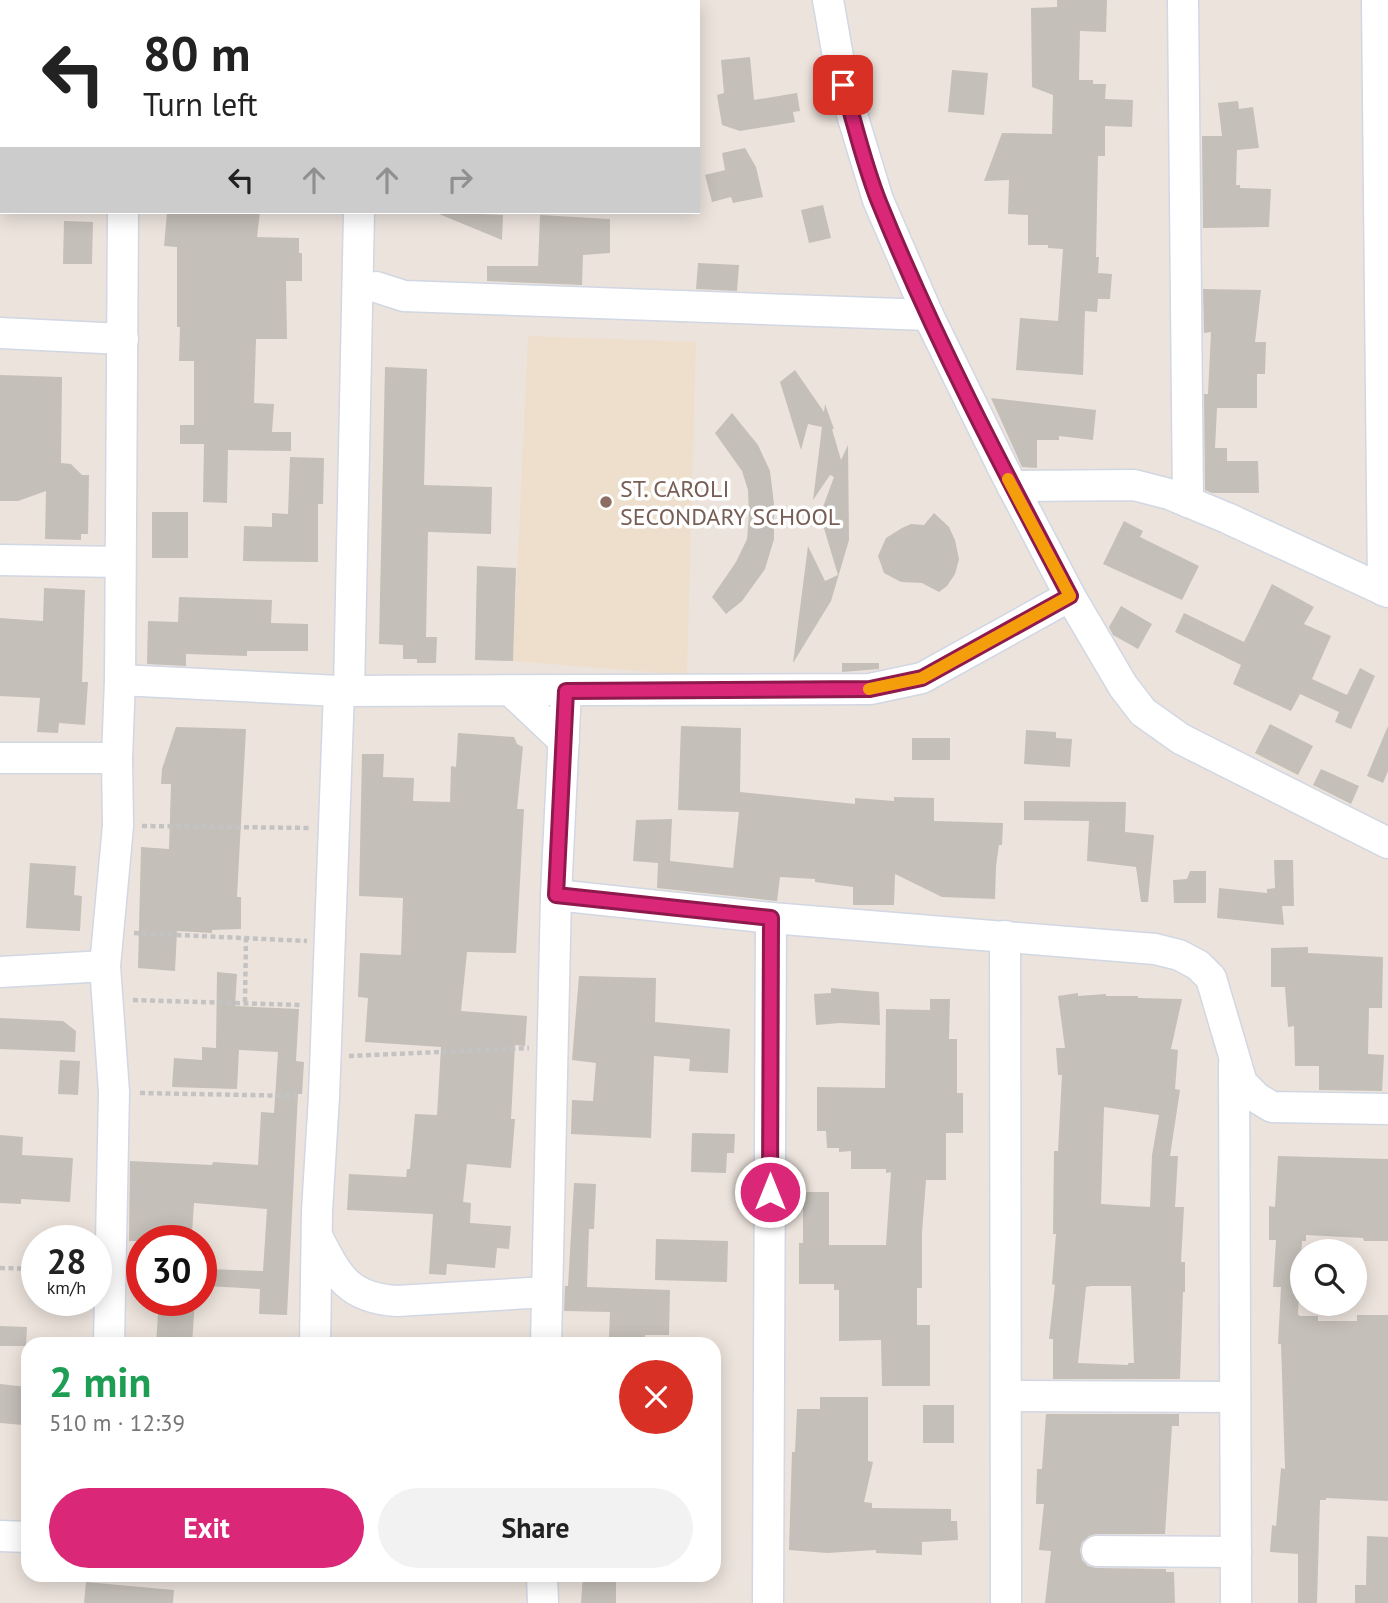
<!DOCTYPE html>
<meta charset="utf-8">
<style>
:root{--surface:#fff;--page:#f2f2f2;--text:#222;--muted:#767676;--accent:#db2777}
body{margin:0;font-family:"PT Sans",sans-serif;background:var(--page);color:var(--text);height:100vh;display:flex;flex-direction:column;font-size:26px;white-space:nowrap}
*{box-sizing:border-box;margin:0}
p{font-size:23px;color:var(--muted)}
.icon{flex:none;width:38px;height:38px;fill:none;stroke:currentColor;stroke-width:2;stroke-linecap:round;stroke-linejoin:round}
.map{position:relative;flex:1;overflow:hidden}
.sheet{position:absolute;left:21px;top:1337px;width:700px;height:245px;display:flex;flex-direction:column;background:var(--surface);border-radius:21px;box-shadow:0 4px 18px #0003}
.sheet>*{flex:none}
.guide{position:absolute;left:0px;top:0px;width:700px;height:214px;box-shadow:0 4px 18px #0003;background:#fff;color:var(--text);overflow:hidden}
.controls{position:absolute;left:1290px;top:1239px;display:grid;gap:14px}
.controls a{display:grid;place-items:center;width:77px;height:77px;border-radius:50%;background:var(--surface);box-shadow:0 4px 18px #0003;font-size:35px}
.speed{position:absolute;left:21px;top:1225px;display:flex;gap:14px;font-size:35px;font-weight:700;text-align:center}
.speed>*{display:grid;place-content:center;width:91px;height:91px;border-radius:50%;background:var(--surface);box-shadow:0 4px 18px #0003;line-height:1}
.speed small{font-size:18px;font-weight:400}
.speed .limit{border:10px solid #d22;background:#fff;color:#111}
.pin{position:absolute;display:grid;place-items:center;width:60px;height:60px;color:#fff;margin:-30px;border-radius:14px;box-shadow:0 4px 10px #0006}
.me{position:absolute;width:77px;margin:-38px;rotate:0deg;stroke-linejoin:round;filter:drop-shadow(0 0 5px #0008)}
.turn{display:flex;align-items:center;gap:24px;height:147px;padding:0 28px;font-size:32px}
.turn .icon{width:91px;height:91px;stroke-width:2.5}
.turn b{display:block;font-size:49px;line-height:60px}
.lanes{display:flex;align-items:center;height:66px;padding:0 28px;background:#0003;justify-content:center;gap:35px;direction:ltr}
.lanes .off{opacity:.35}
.round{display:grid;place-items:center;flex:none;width:74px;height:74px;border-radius:37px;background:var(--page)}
.summary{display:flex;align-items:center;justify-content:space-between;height:119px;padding:0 28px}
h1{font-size:42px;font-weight:700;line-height:52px;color:#1e9e55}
.action{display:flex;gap:14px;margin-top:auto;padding:14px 28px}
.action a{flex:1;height:80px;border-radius:42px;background:var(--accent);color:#fff;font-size:28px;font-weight:700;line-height:80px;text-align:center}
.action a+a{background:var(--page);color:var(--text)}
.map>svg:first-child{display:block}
.education{fill:#eedfcc}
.building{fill:#c4bfb8;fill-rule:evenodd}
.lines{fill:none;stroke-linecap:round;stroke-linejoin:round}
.minor-casing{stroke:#d1d7e3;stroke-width:33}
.path{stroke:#c3c3c3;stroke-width:4.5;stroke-dasharray:5 3.5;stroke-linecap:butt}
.minor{stroke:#fff;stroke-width:30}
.route-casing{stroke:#8e194d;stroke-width:18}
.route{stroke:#db2777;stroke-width:12}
.slow{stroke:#f59e0b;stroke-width:12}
.education-dot{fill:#8d6e63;stroke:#fff;stroke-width:2.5}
.labels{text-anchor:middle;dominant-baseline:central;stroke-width:7;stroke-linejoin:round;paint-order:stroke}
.education-label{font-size:24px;fill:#785e54;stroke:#fff;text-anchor:start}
</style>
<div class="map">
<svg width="1388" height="1603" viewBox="0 0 1388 1603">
<rect width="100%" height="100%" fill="#ece3dc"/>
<path class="education" d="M 528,336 L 696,342 L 687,675 L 513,661 Z"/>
<g class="building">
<path d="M 1057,0 L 1107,0 L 1106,32 L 1080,31 L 1079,80 L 1093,80 L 1093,84 L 1106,84 L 1105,99 L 1133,100 L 1132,127 L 1105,126 L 1105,156 L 1098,156 L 1096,257 L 1099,257 L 1098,273 L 1112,274 L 1110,299 L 1098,299 L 1097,312 L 1085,311 L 1083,375 L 1016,370 L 1020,318 L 1058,321 L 1063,249 L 1048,248 L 1048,245 L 1028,245 L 1028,215 L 1008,214 L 1009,180 L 984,181 L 1002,133 L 1052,134 L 1053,95 L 1032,87 L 1031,8 L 1057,7 Z"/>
<path d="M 750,57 L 754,100 L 797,93 L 800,111 L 793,112 L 795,122 L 740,131 L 722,125 L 717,95 L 724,93 L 721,60 Z"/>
<path d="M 952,70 L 988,73 L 984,115 L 948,112 Z"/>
<path d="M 1238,101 L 1239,109 L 1253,107 L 1259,148 L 1237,150 L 1236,185 L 1240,185 L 1240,188 L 1271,189 L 1269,227 L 1203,228 L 1202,136 L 1222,136 L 1218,103 Z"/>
<path d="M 745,148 L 756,167 L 763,197 L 733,203 L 731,197 L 712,202 L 705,175 L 725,170 L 722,153 Z"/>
<path d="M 823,205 L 831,238 L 809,243 L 801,210 Z"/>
<path d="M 167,212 L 260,212 L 257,237 L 299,238 L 299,253 L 302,253 L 302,281 L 286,281 L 287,339 L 256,339 L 254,403 L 274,404 L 272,432 L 291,432 L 291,451 L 228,450 L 227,503 L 203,502 L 204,444 L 180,444 L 180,425 L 194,425 L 194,361 L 179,361 L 180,327 L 177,327 L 177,247 L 164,246 Z"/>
<path d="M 439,212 L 503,215 L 502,240 L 439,214 Z"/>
<path d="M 540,215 L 610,219 L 610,253 L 583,255 L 582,285 L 487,281 L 487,266 L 538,266 Z"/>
<path d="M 64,221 L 93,222 L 92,264 L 63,264 Z"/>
<path d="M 698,263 L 739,265 L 737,291 L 696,289 Z"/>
<path d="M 1203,289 L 1261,290 L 1255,342 L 1266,342 L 1265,374 L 1257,374 L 1257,408 L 1217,408 L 1215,448 L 1227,448 L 1227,461 L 1258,461 L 1259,493 L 1212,493 L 1205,490 L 1204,394 L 1208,394 L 1211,332 L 1204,333 Z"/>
<path d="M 385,367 L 427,369 L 424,485 L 492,487 L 491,534 L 428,532 L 426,637 L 437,637 L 436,663 L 417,663 L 417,659 L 403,659 L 403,645 L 379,644 Z"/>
<path d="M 795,370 L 824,412 L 825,404 L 834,429 L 832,429 L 841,460 L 848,445 L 849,540 L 831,601 L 793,663 L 808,546 L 825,581 L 838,575 L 820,515 L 834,477 L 830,475 L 813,500 L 822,427 L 808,424 L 801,450 L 780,382 Z"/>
<path d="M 0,375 L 62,377 L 61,463 L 71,464 L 82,475 L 89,475 L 88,534 L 81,534 L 81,540 L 45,539 L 46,491 L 18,501 L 0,501 Z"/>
<path d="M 991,398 L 1096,410 L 1093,440 L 1059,436 L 1059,440 L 1037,440 L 1037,468 L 1022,467 Z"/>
<path d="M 732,413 L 758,445 L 770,471 L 774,504 L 774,539 L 765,569 L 742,601 L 726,614 L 712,597 L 736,562 L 747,539 L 749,514 L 748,490 L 742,471 L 715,433 Z"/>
<path d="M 290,457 L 324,458 L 323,504 L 318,504 L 318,562 L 243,561 L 244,526 L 272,527 L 272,513 L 288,514 Z"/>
<rect x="152" y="512" width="36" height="46"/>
<path d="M 934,513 L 949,527 L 955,540 L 959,559 L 955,574 L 947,586 L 939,592 L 922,583 L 901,582 L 884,573 L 878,556 L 886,538 L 902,528 L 911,524 L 924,525 Z"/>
<path d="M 1124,521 L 1143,531 L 1140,537 L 1199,566 L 1182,600 L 1103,564 Z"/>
<path d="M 477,566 L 516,568 L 513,661 L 475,660 Z"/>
<path d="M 1272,584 L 1314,607 L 1304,624 L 1331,636 L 1312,679 L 1347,695 L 1360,668 L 1375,676 L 1351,729 L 1335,722 L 1339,712 L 1300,694 L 1291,711 L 1233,684 L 1241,665 L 1175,632 L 1184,613 L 1244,642 Z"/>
<path d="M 44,588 L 85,590 L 82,682 L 88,682 L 85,725 L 59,723 L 58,733 L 37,732 L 40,698 L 0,696 L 0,618 L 43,621 Z"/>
<path d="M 179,597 L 272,600 L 271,623 L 308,624 L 308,651 L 247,651 L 247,656 L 186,654 L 186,666 L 147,664 L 148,621 L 178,622 Z"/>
<path d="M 1121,606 L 1152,624 L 1138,649 L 1113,635 L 1109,627 Z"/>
<path d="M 842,663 L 879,663 L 879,669 L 842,672 Z"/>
<path d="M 1270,724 L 1313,746 L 1298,775 L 1255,753 Z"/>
<path d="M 681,726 L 741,728 L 740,792 L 855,804 L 855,798 L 894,801 L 894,797 L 934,798 L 934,821 L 1003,823 L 1002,845 L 999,845 L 996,866 L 995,899 L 942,897 L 895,874 L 894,905 L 853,905 L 853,887 L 815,882 L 815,879 L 780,877 L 777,901 L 657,888 L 658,863 L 633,861 L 636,820 L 672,819 L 670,861 L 733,868 L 739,812 L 678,810 Z"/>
<path d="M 1388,726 L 1388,771 L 1383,783 L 1367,776 Z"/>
<path d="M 176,727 L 246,729 L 237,897 L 241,897 L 241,929 L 212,930 L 212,933 L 177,931 L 175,971 L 138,968 L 141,847 L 169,849 L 171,784 L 161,784 L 162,769 Z"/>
<path d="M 1026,730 L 1056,732 L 1056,738 L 1072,739 L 1070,767 L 1024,764 Z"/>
<path d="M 458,733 L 514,737 L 517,744 L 523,747 L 517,809 L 524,809 L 516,953 L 467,952 L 461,1011 L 527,1016 L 525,1046 L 515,1045 L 511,1119 L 515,1119 L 511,1168 L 467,1164 L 463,1202 L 471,1203 L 470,1223 L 511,1226 L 509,1249 L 497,1248 L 495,1268 L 447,1264 L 446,1275 L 429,1274 L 433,1214 L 347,1210 L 349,1174 L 406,1177 L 407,1169 L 410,1169 L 415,1114 L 437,1115 L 441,1047 L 365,1042 L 368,998 L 358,997 L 360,953 L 401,955 L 403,898 L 359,896 L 362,754 L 384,754 L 383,777 L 414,778 L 413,801 L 450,802 L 451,766 L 456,767 Z"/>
<rect x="912" y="738" width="38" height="22"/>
<path d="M 1321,769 L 1359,786 L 1351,804 L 1313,785 Z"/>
<path d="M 1024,801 L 1126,802 L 1125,832 L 1154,835 L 1148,902 L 1141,902 L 1136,867 L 1087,861 L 1089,821 L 1024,820 Z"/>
<path d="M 1274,860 L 1293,860 L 1294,906 L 1282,906 L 1284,925 L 1217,918 L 1219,888 L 1267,893 L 1267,889 L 1275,888 Z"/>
<path d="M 30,863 L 76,866 L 74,895 L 82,896 L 80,931 L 26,928 Z"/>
<path d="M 1190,871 L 1206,871 L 1206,903 L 1174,903 L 1173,880 L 1187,879 Z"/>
<path d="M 1308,947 L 1308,953 L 1383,957 L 1382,1008 L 1369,1008 L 1368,1054 L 1384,1055 L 1382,1091 L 1319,1090 L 1319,1066 L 1295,1066 L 1294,1026 L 1288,1027 L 1285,987 L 1271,987 L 1271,948 Z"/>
<path d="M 217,972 L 237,974 L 235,1006 L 299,1009 L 296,1061 L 304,1062 L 302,1094 L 298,1094 L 287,1315 L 259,1314 L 260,1289 L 206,1286 L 207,1269 L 263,1271 L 267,1209 L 194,1203 L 192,1233 L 155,1230 L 155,1241 L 129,1241 L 130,1161 L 212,1165 L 213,1162 L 258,1165 L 261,1112 L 274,1113 L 278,1052 L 239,1050 L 237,1089 L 172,1087 L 174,1058 L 202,1060 L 202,1047 L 216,1048 Z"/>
<path d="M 579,976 L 656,978 L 655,1022 L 730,1029 L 728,1073 L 689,1071 L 690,1059 L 654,1056 L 651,1138 L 571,1134 L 572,1100 L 593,1101 L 596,1063 L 572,1060 Z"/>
<path d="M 831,988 L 879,992 L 880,1025 L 840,1023 L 816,1025 L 814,994 L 831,993 Z"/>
<path d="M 1078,993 L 1078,996 L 1106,994 L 1106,996 L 1138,996 L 1138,998 L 1182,999 L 1171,1049 L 1178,1050 L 1175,1089 L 1180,1090 L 1170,1156 L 1178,1156 L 1175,1207 L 1184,1207 L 1181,1262 L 1185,1262 L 1185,1292 L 1183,1292 L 1180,1379 L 1053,1379 L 1053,1339 L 1049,1339 L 1055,1285 L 1052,1284 L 1056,1234 L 1053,1234 L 1054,1151 L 1058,1151 L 1062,1075 L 1058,1075 L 1056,1048 L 1065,1048 L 1058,996 ZM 1104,1107 L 1159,1115 L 1152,1155 L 1150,1207 L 1101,1204 ZM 1091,1286 L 1131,1286 L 1134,1363 L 1128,1363 L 1128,1365 L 1078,1363 L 1086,1287 Z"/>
<path d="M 930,999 L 950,999 L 949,1039 L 957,1039 L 957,1093 L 963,1093 L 963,1133 L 946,1133 L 946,1180 L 926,1180 L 922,1233 L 922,1288 L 917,1288 L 917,1325 L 930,1325 L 930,1386 L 882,1386 L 881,1340 L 839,1341 L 839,1290 L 834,1290 L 834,1284 L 799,1284 L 799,1243 L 803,1243 L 803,1192 L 829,1192 L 829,1245 L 886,1245 L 891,1172 L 886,1173 L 886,1169 L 851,1169 L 851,1151 L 839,1152 L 839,1148 L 827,1148 L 826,1131 L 817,1131 L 817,1087 L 885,1088 L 886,1009 L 930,1010 Z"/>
<path d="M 0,1018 L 63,1021 L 76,1031 L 75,1052 L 0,1049 Z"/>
<path d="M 60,1060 L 80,1061 L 78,1095 L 58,1094 Z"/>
<path d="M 692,1133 L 735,1134 L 734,1153 L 727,1153 L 726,1173 L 691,1172 Z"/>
<path d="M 0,1135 L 23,1137 L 22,1155 L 73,1158 L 70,1202 L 21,1199 L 21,1204 L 0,1203 Z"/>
<path d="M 1278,1156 L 1388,1159 L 1388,1241 L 1364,1241 L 1363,1238 L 1306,1235 L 1306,1241 L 1302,1241 L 1298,1314 L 1300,1316 L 1318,1316 L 1318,1321 L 1357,1321 L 1357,1315 L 1388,1315 L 1388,1501 L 1326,1498 L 1326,1500 L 1320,1500 L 1317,1603 L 1298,1603 L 1298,1554 L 1270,1552 L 1272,1525 L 1276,1526 L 1281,1468 L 1285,1469 L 1281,1344 L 1278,1344 L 1281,1287 L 1273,1287 L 1276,1240 L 1269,1240 L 1269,1206 L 1275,1207 Z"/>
<path d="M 574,1183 L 596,1184 L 594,1229 L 589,1229 L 587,1287 L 670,1290 L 669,1335 L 645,1335 L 645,1338 L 609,1337 L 610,1312 L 564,1311 L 565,1286 L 568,1286 Z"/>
<path d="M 656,1239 L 728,1241 L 727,1282 L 655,1280 Z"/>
<path d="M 159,1300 L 195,1300 L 192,1344 L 156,1344 Z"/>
<path d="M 0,1326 L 27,1327 L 26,1346 L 0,1346 Z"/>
<path d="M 0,1384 L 27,1387 L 23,1425 L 0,1423 Z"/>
<path d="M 820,1397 L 868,1397 L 868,1461 L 873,1462 L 864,1502 L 872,1503 L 872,1508 L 951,1509 L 951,1521 L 957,1521 L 958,1540 L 922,1542 L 922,1555 L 876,1553 L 876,1550 L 827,1553 L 789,1550 L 792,1452 L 795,1452 L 797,1409 L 820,1409 Z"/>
<rect x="923" y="1405" width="31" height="38"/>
<path d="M 1046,1414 L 1179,1414 L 1179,1426 L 1172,1426 L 1165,1534 L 1096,1534 L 1089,1536 L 1082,1542 L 1080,1550 L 1082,1560 L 1088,1566 L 1096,1568 L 1166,1569 L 1166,1572 L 1174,1572 L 1175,1603 L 1045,1603 L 1051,1551 L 1039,1550 L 1044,1504 L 1036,1504 L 1037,1469 L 1042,1469 Z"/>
<path d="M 1367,1536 L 1388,1537 L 1388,1603 L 1355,1603 L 1355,1585 L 1366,1585 Z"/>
<path d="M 583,1575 L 601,1575 L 601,1580 L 616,1579 L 616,1603 L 581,1603 Z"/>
<path d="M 86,1582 L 174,1590 L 173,1603 L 84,1603 Z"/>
</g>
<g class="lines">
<g class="minor-casing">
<g id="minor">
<path d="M 828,0 L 843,85 L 878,200 L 928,315 L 1003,468 L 1070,596 L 1123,686 L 1143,712 L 1181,739 L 1388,843"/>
<path d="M 1183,0 L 1188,502"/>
<path d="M 1377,0 L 1383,590"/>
<path d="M 125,2 L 125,0"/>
<path d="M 363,2 L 363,0"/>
<path d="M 376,287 L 404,296 L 928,315"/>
<path d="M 0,333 L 123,339"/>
<path d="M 1012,486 L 1134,485 L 1169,494 L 1227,518 L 1388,592"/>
<path d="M 0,560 L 120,562"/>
<path d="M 120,680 L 339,691 L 870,689 L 922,678 L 1070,596"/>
<path d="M 349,691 L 359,212"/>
<path d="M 511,691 L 564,741"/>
<path d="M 0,758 L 117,758"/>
<path d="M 556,895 L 771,918 L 1155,949 L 1179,955 L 1198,965 L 1211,978 L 1242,1083 L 1257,1098 L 1272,1107 L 1388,1109"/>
<path d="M 1005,936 L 1006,1603"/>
<path d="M 0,972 L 105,966"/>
<path d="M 1234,1064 L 1236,1603"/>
<path d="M 317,1236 C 338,1277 348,1298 397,1301 L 547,1292"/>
<path d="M 109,1344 L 114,1092 L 105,966 L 118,826 L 117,758 L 120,680 L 123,212"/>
<path d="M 315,1344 L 317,1211 L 324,1097 L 339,691"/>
<path d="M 546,1344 L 556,895 L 566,691"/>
<path d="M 1006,1396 L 1235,1397"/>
<path d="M 0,1536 L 28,1537"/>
<path d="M 1097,1551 L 1236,1552"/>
<path d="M 542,1575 L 543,1603"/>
<path d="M 768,1603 L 771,918"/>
</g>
</g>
<g class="path">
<path d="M 142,826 L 311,828"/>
<path d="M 134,933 L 307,941"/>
<path d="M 133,1000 L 302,1005"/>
<path d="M 245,1002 L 246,937"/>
<path d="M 349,1056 L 529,1048"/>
<path d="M 140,1093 L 299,1096"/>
<path d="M 0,1268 L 37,1269"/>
</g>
<use href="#minor" class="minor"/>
</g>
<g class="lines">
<g class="route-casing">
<path id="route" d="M 770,1192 L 771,918 L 556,895 L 566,691 L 870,689 L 922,678 L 1070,596 C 1002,467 934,338 879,202 C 864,165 855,124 843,85"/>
</g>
<use href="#route" class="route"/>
<path class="slow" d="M 869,689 L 922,678 L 1070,596 L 1008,479"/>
</g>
<circle class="education-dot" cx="606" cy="502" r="7"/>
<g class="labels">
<g class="education-label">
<text x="620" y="488">ST. CAROLI<tspan x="620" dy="28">SECONDARY SCHOOL</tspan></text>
</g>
</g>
</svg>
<div class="controls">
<a><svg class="icon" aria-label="search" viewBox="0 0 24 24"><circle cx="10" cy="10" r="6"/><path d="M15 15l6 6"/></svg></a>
</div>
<div class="speed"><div>28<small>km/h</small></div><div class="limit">30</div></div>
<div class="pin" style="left:843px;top:85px;background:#d93025"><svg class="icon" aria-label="arrive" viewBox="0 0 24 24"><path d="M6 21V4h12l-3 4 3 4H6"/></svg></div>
<svg class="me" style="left:770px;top:1192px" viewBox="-20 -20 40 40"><circle r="17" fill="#db2777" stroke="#fff" stroke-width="3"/><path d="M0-11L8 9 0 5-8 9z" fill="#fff"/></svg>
<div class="guide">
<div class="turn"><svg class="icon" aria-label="left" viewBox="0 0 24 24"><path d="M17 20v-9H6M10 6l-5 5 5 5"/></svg><div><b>80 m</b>Turn left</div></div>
<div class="lanes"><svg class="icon" aria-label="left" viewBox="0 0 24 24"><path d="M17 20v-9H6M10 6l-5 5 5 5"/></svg><svg class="icon off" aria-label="ahead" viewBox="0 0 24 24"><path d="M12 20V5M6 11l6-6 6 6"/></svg><svg class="icon off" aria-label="ahead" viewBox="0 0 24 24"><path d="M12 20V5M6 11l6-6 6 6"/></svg><svg class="icon off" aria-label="right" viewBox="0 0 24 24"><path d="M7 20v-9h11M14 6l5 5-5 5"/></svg></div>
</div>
<section class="sheet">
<div class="summary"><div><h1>2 min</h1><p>510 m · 12:39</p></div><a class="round" style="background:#d93025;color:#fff"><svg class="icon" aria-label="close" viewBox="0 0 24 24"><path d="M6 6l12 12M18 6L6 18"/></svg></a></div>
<div class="action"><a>Exit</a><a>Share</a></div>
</section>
</div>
